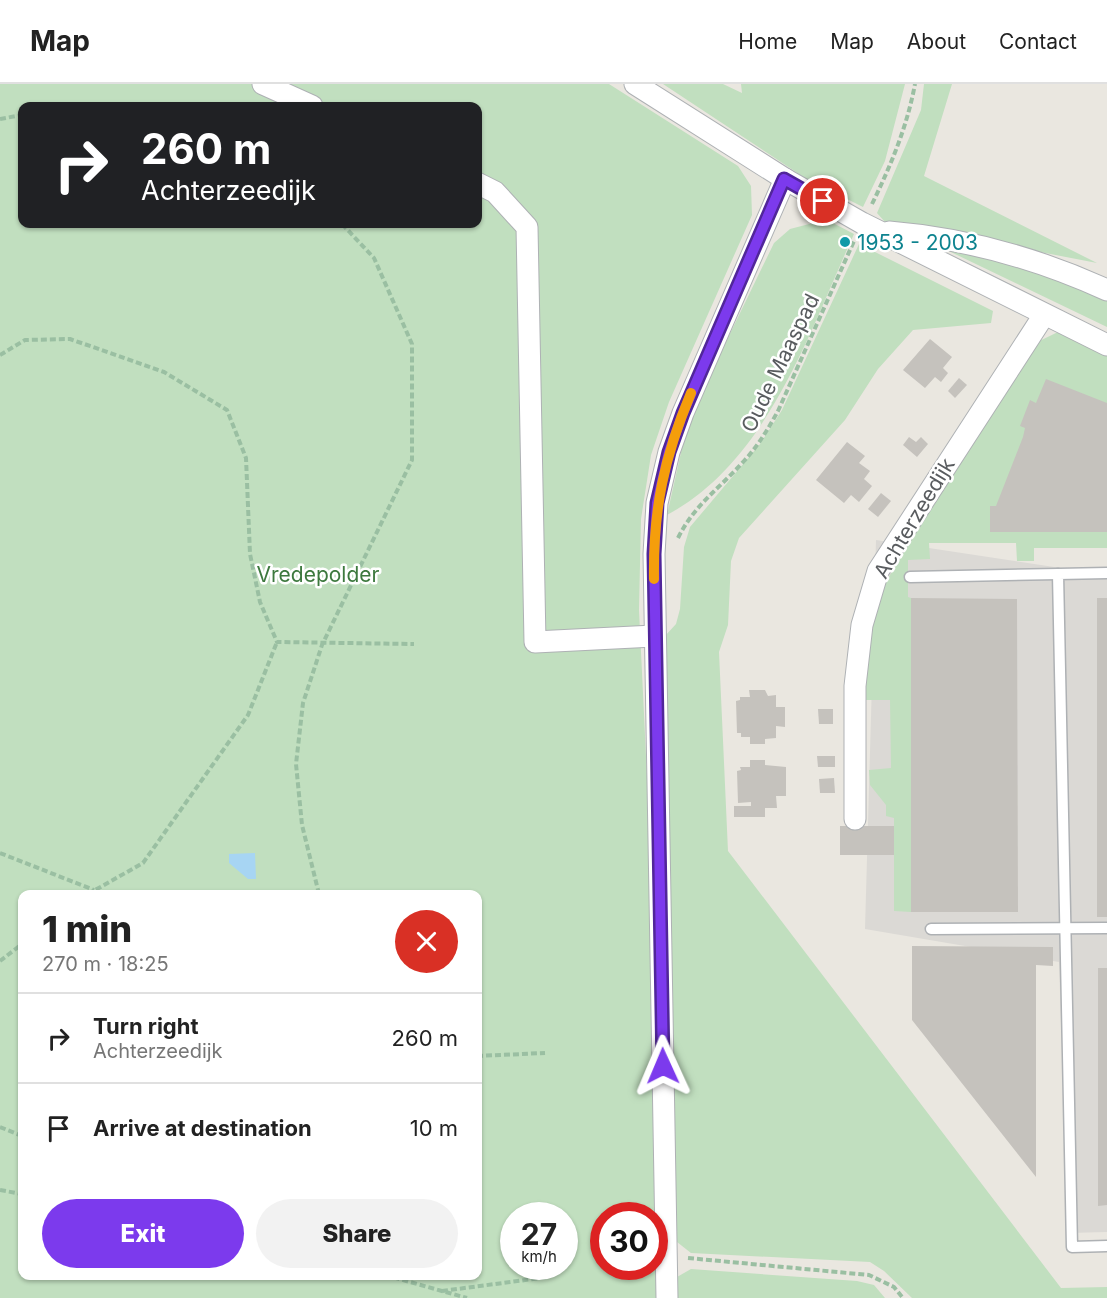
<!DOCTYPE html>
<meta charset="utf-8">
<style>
:root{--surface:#fff;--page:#f2f2f2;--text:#222;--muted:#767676;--line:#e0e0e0;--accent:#7c3aed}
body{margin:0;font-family:Inter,sans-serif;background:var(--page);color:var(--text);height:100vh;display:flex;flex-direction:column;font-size:22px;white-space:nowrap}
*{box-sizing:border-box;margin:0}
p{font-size:20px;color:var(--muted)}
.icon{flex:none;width:33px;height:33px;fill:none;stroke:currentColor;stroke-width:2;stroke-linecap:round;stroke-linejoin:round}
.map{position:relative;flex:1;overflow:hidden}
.drawer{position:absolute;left:18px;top:806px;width:464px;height:390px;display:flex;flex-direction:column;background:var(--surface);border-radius:12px;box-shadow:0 2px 4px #0004}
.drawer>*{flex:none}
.top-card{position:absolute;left:18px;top:18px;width:464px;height:126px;border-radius:12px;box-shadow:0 2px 4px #0004;background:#202124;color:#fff;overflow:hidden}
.speed{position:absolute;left:500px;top:1118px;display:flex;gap:12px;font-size:30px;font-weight:700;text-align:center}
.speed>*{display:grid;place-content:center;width:78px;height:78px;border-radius:50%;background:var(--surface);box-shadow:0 2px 4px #0004;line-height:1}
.speed small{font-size:15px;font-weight:400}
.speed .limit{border:9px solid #d22;background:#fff;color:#111}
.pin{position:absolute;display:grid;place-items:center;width:51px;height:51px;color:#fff;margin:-26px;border:3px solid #fff;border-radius:50%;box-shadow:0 2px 6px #0007}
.me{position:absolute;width:66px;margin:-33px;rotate:359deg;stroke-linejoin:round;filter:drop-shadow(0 0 4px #0008)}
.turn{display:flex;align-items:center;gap:21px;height:126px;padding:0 24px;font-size:27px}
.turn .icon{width:78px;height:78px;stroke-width:2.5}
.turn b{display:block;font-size:42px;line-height:51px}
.round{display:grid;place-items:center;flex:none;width:63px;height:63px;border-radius:32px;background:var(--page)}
.summary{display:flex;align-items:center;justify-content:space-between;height:102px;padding:0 24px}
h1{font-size:36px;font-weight:800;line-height:45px}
.action{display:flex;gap:12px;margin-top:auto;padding:12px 24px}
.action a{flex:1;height:69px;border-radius:36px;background:var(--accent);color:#fff;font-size:24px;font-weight:800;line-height:69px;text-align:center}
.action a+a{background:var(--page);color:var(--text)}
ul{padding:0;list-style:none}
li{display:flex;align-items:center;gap:18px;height:90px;padding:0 24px;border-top:2px solid var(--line)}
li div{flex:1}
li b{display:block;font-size:22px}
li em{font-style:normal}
header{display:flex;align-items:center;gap:36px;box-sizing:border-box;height:84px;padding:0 30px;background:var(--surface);border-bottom:2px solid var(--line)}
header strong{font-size:28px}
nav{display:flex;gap:33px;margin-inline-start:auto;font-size:21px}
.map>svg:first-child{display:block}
.industrial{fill:#dbd9d5}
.green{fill:#c1dfbf;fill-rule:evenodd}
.water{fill:#a7d5f3}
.building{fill:#c5c2bd}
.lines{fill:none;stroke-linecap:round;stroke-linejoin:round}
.service-casing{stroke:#aeb1b4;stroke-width:13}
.minor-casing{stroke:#aeb1b4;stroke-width:23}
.path{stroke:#9abfa2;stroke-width:4;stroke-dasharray:6 3;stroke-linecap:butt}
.service{stroke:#fff;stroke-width:10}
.minor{stroke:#fff;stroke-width:21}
.route-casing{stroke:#51269a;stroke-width:15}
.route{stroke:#7c3aed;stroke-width:10}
.slow{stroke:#f59e0b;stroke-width:10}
.culture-dot{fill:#0f9aa8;stroke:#fff;stroke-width:2}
.labels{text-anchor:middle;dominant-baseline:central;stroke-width:5;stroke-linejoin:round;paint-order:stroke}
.culture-label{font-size:21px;fill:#0d838f;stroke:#fff;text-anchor:start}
.street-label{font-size:21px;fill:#595c5f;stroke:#fff}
.park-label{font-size:21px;fill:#3d793e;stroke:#fff}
</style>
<header>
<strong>Map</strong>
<nav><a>Home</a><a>Map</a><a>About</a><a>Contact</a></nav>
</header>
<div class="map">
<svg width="1107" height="1214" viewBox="0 0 1107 1214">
<rect width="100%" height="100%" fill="#eae7e0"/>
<path class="industrial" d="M 876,456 L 1107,491 L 1107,1148 L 1068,1149 L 1059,878 L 865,845 Z"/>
<g class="green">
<path d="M 0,0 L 609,0 L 738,82 L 751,102 L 752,131 L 669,318 L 651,371 L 641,435 L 639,526 L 672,1214 L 0,1214 ZM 22,22 L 477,22 L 477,140 L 22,140 ZM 22,810 L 477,810 L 477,1191 L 22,1191 ZM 513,1131 L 564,1131 L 564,1182 L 513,1182 ZM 603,1131 L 654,1131 L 654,1182 L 603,1182 Z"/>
<path d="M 663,0 L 723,0 L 742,9 L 741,0 L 905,0 L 885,77 L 863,123 L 805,94 Z"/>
<path d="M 924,0 L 952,0 L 924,92 L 1097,179 L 885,138 L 877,129 L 921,26 Z"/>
<path d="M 813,139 L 833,139 L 854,150 C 809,248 768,377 667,431 L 684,355 L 708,295 L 774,159 L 790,145 Z"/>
<path d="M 930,158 L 1047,190 L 1107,217 L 1107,243 Z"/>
<path d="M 859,160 L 993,227 L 991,239 L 913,246 L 878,285 L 845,336 L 739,454 L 731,477 L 728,541 L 719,568 L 728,767 L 1061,1204 L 1107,1203 L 1107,1214 L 912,1214 L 884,1187 L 870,1178 L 691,1169 L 677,1158 L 665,552 L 676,540 L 680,525 L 684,463 L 690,443 L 760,360 L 782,326 Z"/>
<path d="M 1058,248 L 1107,272 L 1107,464 L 1034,464 L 1034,477 L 1017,477 L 1016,459 L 929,459 L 930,475 L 908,476 L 908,513 L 911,514 L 911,828 L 894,827 L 894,734 L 886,732 L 886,721 L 870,701 L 869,686 L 891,684 L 890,616 L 864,616 L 861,612 L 878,511 L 1027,263 Z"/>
<path d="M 691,1185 L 857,1197 L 874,1201 L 885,1214 L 678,1214 L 677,1193 Z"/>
</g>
<path class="water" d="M 255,769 L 256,795 L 248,795 L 229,779 L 229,770 Z"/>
<g class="building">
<path d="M 930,255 L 952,273 L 943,284 L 948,289 L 941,298 L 935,293 L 925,304 L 903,286 Z"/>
<path d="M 959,294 L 967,301 L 955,314 L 948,307 Z"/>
<path d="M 1046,295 L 1107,319 L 1107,448 L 990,448 L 990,422 L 996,422 L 1023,353 L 1025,344 L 1020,342 L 1030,316 L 1036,319 Z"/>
<path d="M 909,353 L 916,358 L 921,353 L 928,360 L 917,373 L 903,361 Z"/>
<path d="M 847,358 L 865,372 L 859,379 L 870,387 L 864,395 L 872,402 L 859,418 L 851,411 L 844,419 L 816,396 Z"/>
<path d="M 881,409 L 891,417 L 878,433 L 868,425 Z"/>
<path d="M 911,514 L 1017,515 L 1018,828 L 911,828 Z"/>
<rect x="1097" y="514" width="10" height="319"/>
<path d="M 749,606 L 765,606 L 768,612 L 776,611 L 776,623 L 785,623 L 785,643 L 776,642 L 776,654 L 765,655 L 765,660 L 750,660 L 750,653 L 741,653 L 741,649 L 737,649 L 736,617 L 740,616 L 740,613 L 750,613 Z"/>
<path d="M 818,625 L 833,625 L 833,640 L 819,640 Z"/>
<path d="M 817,672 L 835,672 L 835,683 L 818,683 Z"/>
<path d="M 750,676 L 765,676 L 765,681 L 786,683 L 786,712 L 776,712 L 777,724 L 765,724 L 765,733 L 734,733 L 734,722 L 751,722 L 751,718 L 738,719 L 737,687 L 741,686 L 740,683 L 750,683 Z"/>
<path d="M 834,694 L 835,709 L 820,709 L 819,695 Z"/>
<rect x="840" y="742" width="54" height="29"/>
<path d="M 912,862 L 1053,863 L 1053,882 L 1036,881 L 1036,1093 L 912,936 Z"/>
<path d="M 1098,884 L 1107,884 L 1107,1121 L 1098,1122 Z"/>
</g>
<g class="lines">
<g class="service-casing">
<g id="service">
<path d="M 1107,489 L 1058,490 L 1072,1163 L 1107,1162"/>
<path d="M 910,493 L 1058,490"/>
<path d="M 931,845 L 1107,844"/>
</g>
</g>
<g class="minor-casing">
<g id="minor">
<path d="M 263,0 L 312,22"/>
<path d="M 635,0 L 785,95 L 862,139 L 1107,261"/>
<path d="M 477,99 L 495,108 L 527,143 L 535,558 L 654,552"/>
<path d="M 889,148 C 963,154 1039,175 1107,206"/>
<path d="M 855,735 L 855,602 L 862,541 L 878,487 L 1044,231"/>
<path d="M 667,1214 L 654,470 L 657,419 L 669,368 L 683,329 L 785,95"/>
</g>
</g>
<g class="path">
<path d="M 0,35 L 22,31"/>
<path d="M 872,120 C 891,81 907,43 915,0"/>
<path d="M 0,271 L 25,256 L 70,255 L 164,288 L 227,326 L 246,374 L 250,470 L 260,518 L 277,558 L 414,560"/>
<path d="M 678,454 C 695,420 719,405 744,377 C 758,362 768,345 778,327 L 854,157"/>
<path d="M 0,769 L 94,806"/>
<path d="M 88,810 L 143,779 L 248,631 L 277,558"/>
<path d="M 319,810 L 302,741 L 296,680 L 303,619 L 322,561 L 412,376 L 412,260 L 374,174 L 342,140"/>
<path d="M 0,877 L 22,860"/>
<path d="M 477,972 L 545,969"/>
<path d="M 0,1043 L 22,1052"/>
<path d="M 0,1106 L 22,1110"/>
<path d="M 688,1174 L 869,1191 L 894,1203 L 903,1214"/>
<path d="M 385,1191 L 467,1214"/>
<path d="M 442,1207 L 548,1193"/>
</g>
<use href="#service" class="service"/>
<use href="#minor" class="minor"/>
</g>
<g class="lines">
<g class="route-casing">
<path id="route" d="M 663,982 L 654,470 L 657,419 L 669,368 L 683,329 L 784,95 L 823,117"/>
</g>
<use href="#route" class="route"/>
<path class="slow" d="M 654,495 C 653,425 664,373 691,309"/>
</g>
<circle class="culture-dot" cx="845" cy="158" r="6"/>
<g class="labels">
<g class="culture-label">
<text x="857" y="158">1953 - 2003</text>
</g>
<g class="street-label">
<text transform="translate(780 279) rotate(-64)">Oude Maaspad</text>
<text transform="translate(914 434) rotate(-59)">Achterzeedijk</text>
</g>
<g class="park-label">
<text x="318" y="490">Vredepolder</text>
</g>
</g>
</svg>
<div class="speed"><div>27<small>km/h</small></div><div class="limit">30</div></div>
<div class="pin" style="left:823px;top:117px;background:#d93025"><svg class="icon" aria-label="arrive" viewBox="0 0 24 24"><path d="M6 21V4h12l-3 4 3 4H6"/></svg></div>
<svg class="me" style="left:663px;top:982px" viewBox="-20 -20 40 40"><path d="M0-17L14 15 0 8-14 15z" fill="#7c3aed" stroke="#fff" stroke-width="4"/></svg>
<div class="top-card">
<div class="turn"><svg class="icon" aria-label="right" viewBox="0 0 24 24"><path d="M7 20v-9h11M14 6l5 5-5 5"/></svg><div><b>260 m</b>Achterzeedijk</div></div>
</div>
<section class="drawer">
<div class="summary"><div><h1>1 min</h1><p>270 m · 18:25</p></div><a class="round" style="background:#d93025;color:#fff"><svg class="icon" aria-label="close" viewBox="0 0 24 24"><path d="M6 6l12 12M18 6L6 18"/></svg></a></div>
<ul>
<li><svg class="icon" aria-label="right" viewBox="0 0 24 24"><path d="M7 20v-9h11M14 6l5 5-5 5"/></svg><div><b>Turn right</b><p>Achterzeedijk</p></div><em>260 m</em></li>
<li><svg class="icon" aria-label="arrive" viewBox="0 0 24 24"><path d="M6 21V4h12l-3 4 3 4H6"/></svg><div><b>Arrive at destination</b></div><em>10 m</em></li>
</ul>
<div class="action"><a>Exit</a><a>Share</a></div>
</section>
</div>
